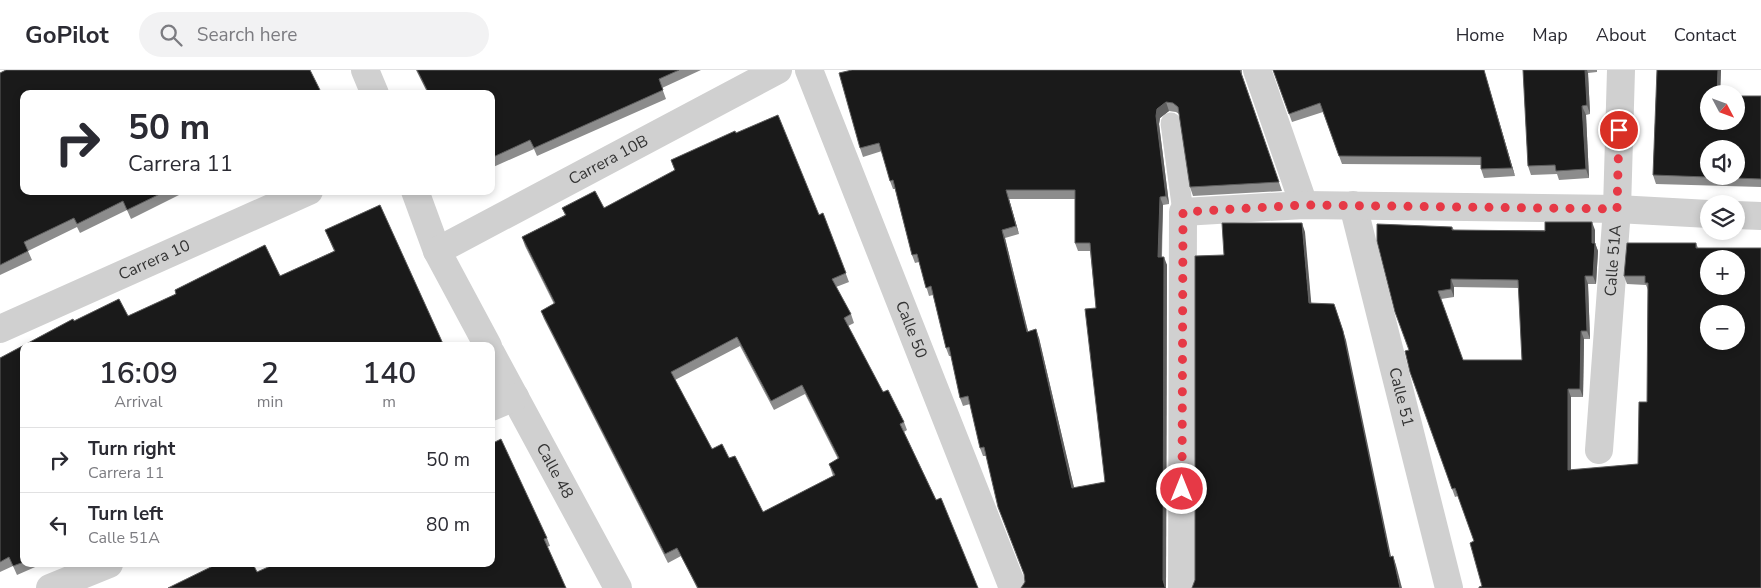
<!DOCTYPE html>
<meta charset="utf-8">
<style>
:root{--surface:#fff;--page:#f2f2f3;--text:#2b2b33;--muted:#7c7c81;--line:#e1e1e2}
body{margin:0;font-family:"Nunito Sans",sans-serif;background:var(--page);color:var(--text);height:100vh;display:flex;flex-direction:column;font-size:19px;white-space:nowrap}
*{box-sizing:border-box;margin:0}
p{font-size:16px;color:var(--muted)}
.icon{flex:none;width:28px;height:28px;fill:none;stroke:currentColor;stroke-width:2;stroke-linecap:round;stroke-linejoin:round}
.map{position:relative;flex:1;overflow:hidden}
.side{position:absolute;left:20px;top:272px;width:475px;height:225px;display:flex;flex-direction:column;background:var(--surface);border-radius:10px;box-shadow:0 2px 8px #0003}
.side>*{flex:none}
.top-card{position:absolute;left:20px;top:20px;width:475px;height:105px;border-radius:10px;box-shadow:0 2px 8px #0003;background:#fff;color:var(--text);overflow:hidden}
.needle{width:32px;rotate:131deg}
.controls{position:absolute;left:1700px;top:15px;display:grid;gap:10px}
.controls a{display:grid;place-items:center;width:45px;height:45px;border-radius:50%;background:var(--surface);box-shadow:0 2px 8px #0003;font-size:25px}
.pin{position:absolute;display:grid;place-items:center;width:42px;height:42px;color:#fff;margin:-21px;border:2px solid #fff;border-radius:50%;box-shadow:0 1px 5px #0007}
.me{position:absolute;width:55px;margin:-28px;rotate:0deg;stroke-linejoin:round;filter:drop-shadow(0 0 4px #0008)}
.turn{display:flex;align-items:center;gap:18px;height:105px;padding:0 25px;font-size:22px}
.turn .icon{width:65px;height:65px;stroke-width:2.5}
.turn b{display:block;font-size:35px;line-height:42px}
.eta{display:flex;justify-content:space-evenly;align-items:center;height:85px;text-align:center}
.eta b{font-size:30px;font-weight:600;line-height:35px}
ul{padding:0;list-style:none}
li{display:flex;align-items:center;gap:15px;height:65px;padding:0 25px;border-top:1px solid var(--line)}
li div{flex:1}
li b{display:block;font-size:19px}
li em{font-style:normal}
header{display:flex;align-items:center;gap:30px;box-sizing:border-box;height:70px;padding:0 25px;background:var(--surface);border-bottom:1px solid var(--line)}
header strong{font-size:24px}
nav{display:flex;gap:28px;margin-inline-start:auto;font-size:18px}
.search{width:350px;height:45px;background:var(--page);display:flex;align-items:center;gap:12px;box-sizing:border-box;padding:0 18px;border-radius:28px;color:var(--muted);font-size:19px}
.map>svg:first-child{display:block}
.lines{fill:none;stroke-linecap:round;stroke-linejoin:round}
.service{stroke:#d0d0d0;stroke-width:21}
.minor{stroke:#d0d0d0;stroke-width:28}
.wall{fill:#8c8c8c;fill-rule:evenodd}
.shaded-wall{fill:#5f5f5f}
.building{fill:#1a1a1a;stroke:#5f5f5f;fill-rule:evenodd}
.route{stroke:#e63946;stroke-width:9;stroke-dasharray:0 16.2}
.labels{text-anchor:middle;dominant-baseline:central;stroke-width:5;stroke-linejoin:round;paint-order:stroke}
.street-label{font-size:16px;fill:#333;stroke:#fff}
</style>
<header>
<strong>GoPilot</strong>
<div class="search"><svg class="icon" aria-label="search" viewBox="0 0 24 24"><circle cx="10" cy="10" r="6"/><path d="M15 15l6 6"/></svg>Search here</div>
<nav><a>Home</a><a>Map</a><a>About</a><a>Contact</a></nav>
</header>
<div class="map">
<svg width="1761" height="518" viewBox="0 0 1761 518">
<rect width="100%" height="100%" fill="#fff"/>
<g class="lines">
<path class="service" d="M 1171,53 L 1183,142"/>
<g class="minor">
<path d="M 365,0 L 375,24"/>
<path id="s1" d="M 809,0 L 1013,518"/>
<path d="M 1257,0 L 1304,135"/>
<path d="M 415,121 L 437,181 L 488,276"/>
<path id="s2" d="M 1353,135 L 1449,518"/>
<path d="M 1736,145 L 1761,146"/>
<path id="s3" d="M 437,181 L 778,0"/>
<path id="s4" d="M 0,259 L 309,121"/>
<path id="s5" d="M 491,283 L 618,518"/>
<path d="M 491,337 L 515,327"/>
<path id="s6" d="M 1599,380 L 1617,139 L 1621,0"/>
<path d="M 50,518 L 109,494"/>
<path d="M 1182,518 L 1183,142 L 1304,135 L 1617,139 L 1709,144"/>
</g>
</g>
<g class="wall">
<path d="M 416,0 L 701,0 L 662,18 L 666,29 L 537,86 L 534,79 L 491,98 L 491,24 L 428,24 Z"/>
<path d="M 852,0 L 1242,0 L 1242,5 L 1282,121 L 1193,126 L 1190,117 L 1179,44 L 1176,42 L 1169,41 L 1160,48 L 1159,54 L 1169,134 L 1163,135 L 1162,187 L 1167,195 L 1166,518 L 1025,512 L 1025,505 L 986,386 L 983,386 L 980,378 L 970,334 L 963,336 L 960,328 L 951,286 L 949,286 L 946,278 L 933,225 L 929,226 L 919,192 L 915,193 L 912,185 L 895,119 L 893,119 L 890,111 L 882,81 L 863,87 L 860,78 ZM 1009,129 L 1075,129 L 1075,173 L 1078,181 L 1090,181 L 1096,238 L 1105,412 L 1074,418 L 1039,268 L 1028,261 L 1005,168 L 1019,164 Z"/>
<path d="M 1273,0 L 1484,0 L 1515,106 L 1484,108 L 1481,99 L 1481,95 L 1342,94 L 1323,42 L 1292,52 Z"/>
<path d="M 1523,0 L 1597,0 L 1597,2 L 1588,3 L 1590,44 L 1586,45 L 1589,108 L 1559,110 L 1557,104 L 1531,105 L 1528,96 Z"/>
<path d="M 1657,0 L 1721,0 L 1720,24 L 1709,24 L 1709,51 L 1761,26 L 1761,117 L 1656,114 L 1653,105 Z"/>
<path d="M 0,3 L 24,121 L 187,121 L 131,149 L 127,140 L 80,163 L 77,157 L 28,181 L 32,190 L 0,205 Z"/>
<path d="M 736,63 L 819,145 L 823,143 L 849,212 L 836,217 L 851,244 L 854,253 L 848,256 L 883,322 L 904,352 L 907,360 L 904,362 L 978,518 L 697,518 L 681,486 L 668,493 L 544,249 L 541,241 L 554,234 L 525,176 L 522,167 L 565,145 L 562,138 L 604,138 L 675,101 L 671,90 ZM 740,276 L 774,340 L 805,324 L 838,389 L 829,394 L 833,406 L 763,442 L 729,388 L 712,379 L 675,310 Z"/>
<path d="M 380,135 L 444,276 L 24,276 L 24,494 L 42,494 L 17,505 L 13,496 L 0,502 L 0,288 L 73,249 L 74,251 L 119,229 L 128,246 L 176,224 L 175,220 L 265,175 L 280,206 L 334,181 L 325,160 Z"/>
<path d="M 1452,157 L 1454,160 L 1595,160 L 1595,173 L 1598,181 L 1596,214 L 1588,214 L 1590,269 L 1584,269 L 1583,327 L 1571,327 L 1571,400 L 1638,394 L 1647,332 L 1648,220 L 1646,215 L 1627,214 L 1624,206 L 1696,173 L 1698,178 L 1761,518 L 1482,516 L 1474,471 L 1458,426 L 1455,427 L 1410,302 L 1409,280 ZM 1454,217 L 1519,218 L 1522,290 L 1463,290 L 1441,229 L 1454,227 Z"/>
<path d="M 547,468 L 550,476 L 547,477 L 257,502 Z"/>
</g>
<g class="shaded-wall">
<path d="M 1484,0 L 1515,106 L 1512,98 Z"/>
<path d="M 1585,0 L 1587,0 L 1588,3 L 1590,44 L 1587,35 Z"/>
<path d="M 1718,0 L 1721,0 L 1720,24 L 1717,24 Z"/>
<path d="M 1166,32 L 1169,41 L 1160,48 L 1159,54 L 1169,134 L 1166,126 L 1156,46 L 1157,39 Z"/>
<path d="M 1582,36 L 1586,45 L 1589,108 L 1586,99 Z"/>
<path d="M 1006,120 L 1009,129 L 1019,164 L 1016,156 Z"/>
<path d="M 1160,127 L 1163,135 L 1161,196 L 1158,187 Z"/>
<path d="M 1592,152 L 1595,160 L 1595,179 L 1595,173 L 1598,181 L 1596,214 L 1593,206 Z"/>
<path d="M 1302,153 L 1305,162 L 1312,241 L 1309,233 Z"/>
<path d="M 1002,160 L 1005,168 L 1030,270 L 1027,262 Z"/>
<path d="M 1164,187 L 1167,195 L 1166,518 L 1163,510 Z"/>
<path d="M 1585,206 L 1588,214 L 1590,269 L 1587,261 Z"/>
<path d="M 1451,209 L 1454,217 L 1454,227 L 1451,219 Z"/>
<path d="M 1334,234 L 1346,270 L 1393,496 L 1390,487 Z"/>
<path d="M 1036,259 L 1039,268 L 1076,426 L 1072,418 Z"/>
<path d="M 1581,261 L 1584,269 L 1583,327 L 1580,319 Z"/>
<path d="M 1568,319 L 1571,327 L 1571,408 L 1568,400 Z"/>
<path d="M 1393,486 L 1396,495 L 1402,518 L 1400,518 Z"/>
</g>
<g class="building">
<path d="M 6,0 L 310,0 L 322,24 L 24,24 L 24,121 L 166,121 L 127,140 L 123,131 L 77,154 L 74,148 L 24,172 L 28,181 L 0,195 L 0,3 Z"/>
<path d="M 417,0 L 679,0 L 659,9 L 663,20 L 534,78 L 530,70 L 491,88 L 491,24 L 429,24 Z"/>
<path d="M 852,0 L 1240,0 L 1279,112 L 1190,117 L 1178,37 L 1173,33 L 1166,32 L 1157,39 L 1156,46 L 1166,126 L 1160,127 L 1158,187 L 1164,187 L 1163,510 L 1165,517 L 1166,518 L 1021,518 L 1025,512 L 1024,504 L 998,437 L 984,377 L 980,378 L 968,326 L 960,328 L 949,277 L 946,278 L 931,216 L 926,218 L 917,184 L 912,185 L 893,110 L 890,111 L 879,73 L 860,78 L 839,3 ZM 1006,120 L 1075,120 L 1075,173 L 1090,173 L 1096,238 L 1085,239 L 1105,412 L 1072,418 L 1036,259 L 1027,262 L 1002,160 L 1016,156 Z"/>
<path d="M 1273,0 L 1484,0 L 1512,98 L 1481,99 L 1481,87 L 1339,86 L 1320,33 L 1289,44 Z"/>
<path d="M 1523,0 L 1585,0 L 1587,35 L 1582,36 L 1586,99 L 1556,101 L 1555,95 L 1528,96 Z"/>
<path d="M 1657,0 L 1718,0 L 1717,24 L 1709,24 L 1709,51 L 1736,51 L 1736,26 L 1761,26 L 1761,109 L 1653,105 ZM 1709,79 L 1736,79 L 1736,106 L 1709,106 Z"/>
<path d="M 778,45 L 819,145 L 823,143 L 846,203 L 832,209 L 851,244 L 844,248 L 883,322 L 888,320 L 904,352 L 900,354 L 936,430 L 941,428 L 978,518 L 698,518 L 677,478 L 665,484 L 541,241 L 555,233 L 522,167 L 566,145 L 562,138 L 595,121 L 604,138 L 675,100 L 671,90 L 735,61 L 736,63 ZM 737,267 L 771,331 L 802,315 L 839,388 L 829,394 L 835,405 L 763,442 L 735,386 L 729,388 L 722,374 L 712,379 L 671,302 Z"/>
<path d="M 380,135 L 444,276 L 24,276 L 24,492 L 13,496 L 9,487 L 0,492 L 0,288 L 73,249 L 74,251 L 119,229 L 128,246 L 176,224 L 175,220 L 265,175 L 280,206 L 335,181 L 325,160 Z"/>
<path d="M 1545,152 L 1592,152 L 1592,173 L 1595,173 L 1593,206 L 1585,206 L 1587,261 L 1581,261 L 1580,319 L 1568,319 L 1568,400 L 1638,394 L 1639,332 L 1647,332 L 1648,213 L 1645,213 L 1645,206 L 1624,206 L 1627,173 L 1696,173 L 1696,178 L 1761,178 L 1761,518 L 1479,518 L 1479,517 L 1482,516 L 1470,473 L 1474,471 L 1455,418 L 1452,419 L 1410,302 L 1405,281 L 1409,280 L 1395,242 L 1377,171 L 1377,154 L 1452,157 L 1452,160 L 1545,161 ZM 1709,189 L 1736,189 L 1736,216 L 1709,216 ZM 1451,209 L 1518,210 L 1522,290 L 1463,290 L 1438,221 L 1451,219 ZM 1709,244 L 1736,244 L 1736,271 L 1709,271 Z"/>
<path d="M 1222,153 L 1302,153 L 1309,233 L 1334,234 L 1343,261 L 1390,487 L 1393,486 L 1400,518 L 1192,518 L 1195,510 L 1195,186 L 1224,185 Z"/>
<path d="M 501,369 L 547,468 L 544,469 L 566,518 L 168,518 L 217,494 L 253,494 L 257,502 L 275,494 L 491,494 L 491,374 Z"/>
</g>
<g class="lines">
<path class="route" d="M 1182,419 L 1183,142 L 1304,135 L 1617,139 L 1619,60"/>
</g>
<g class="labels">
<g class="street-label">
<text stroke="none"><textPath href="#s3" startOffset="194">Carrera 10B</textPath></text>
<text stroke="none"><textPath href="#s4" startOffset="169">Carrera 10</textPath></text>
<text stroke="none"><textPath href="#s6" startOffset="190">Calle 51A</textPath></text>
<text stroke="none"><textPath href="#s1" startOffset="279">Calle 50</textPath></text>
<text stroke="none"><textPath href="#s2" startOffset="198">Calle 51</textPath></text>
<text stroke="none"><textPath href="#s5" startOffset="134">Calle 48</textPath></text>
</g>
</g>
</svg>
<div class="controls">
<a><svg class="needle" viewBox="-14 -14 28 28"><path d="M0-13l5 13h-10z" fill="#e53935"/><path d="M0 13l5-13h-10z" fill="#7c7c81"/></svg></a>
<a><svg class="icon" aria-label="sound" viewBox="0 0 24 24"><path d="M4 9h4l5-4v14l-5-4H4zM17 9q2 3 0 6"/></svg></a>
<a><svg class="icon" aria-label="layers" viewBox="0 0 24 24"><path d="M12 4l9 5-9 5-9-5zM3 14l9 5 9-5"/></svg></a>
<a>+</a>
<a>−</a>
</div>
<div class="pin" style="left:1619px;top:60px;background:#d93025"><svg class="icon" aria-label="arrive" viewBox="0 0 24 24"><path d="M6 21V4h12l-3 4 3 4H6"/></svg></div>
<svg class="me" style="left:1182px;top:419px" viewBox="-20 -20 40 40"><circle r="17" fill="#e63946" stroke="#fff" stroke-width="3"/><path d="M0-11L8 9 0 5-8 9z" fill="#fff"/></svg>
<div class="top-card">
<div class="turn"><svg class="icon" aria-label="right" viewBox="0 0 24 24"><path d="M7 20v-9h11M14 6l5 5-5 5"/></svg><div><b>50 m</b>Carrera 11</div></div>
</div>
<section class="side">
<div class="eta">
<div><b>16:09</b><p>Arrival</p></div>
<div><b>2</b><p>min</p></div>
<div><b>140</b><p>m</p></div>
</div>
<ul>
<li><svg class="icon" aria-label="right" viewBox="0 0 24 24"><path d="M7 20v-9h11M14 6l5 5-5 5"/></svg><div><b>Turn right</b><p>Carrera 11</p></div><em>50 m</em></li>
<li><svg class="icon" aria-label="left" viewBox="0 0 24 24"><path d="M17 20v-9H6M10 6l-5 5 5 5"/></svg><div><b>Turn left</b><p>Calle 51A</p></div><em>80 m</em></li>
</ul>
</section>
</div>
